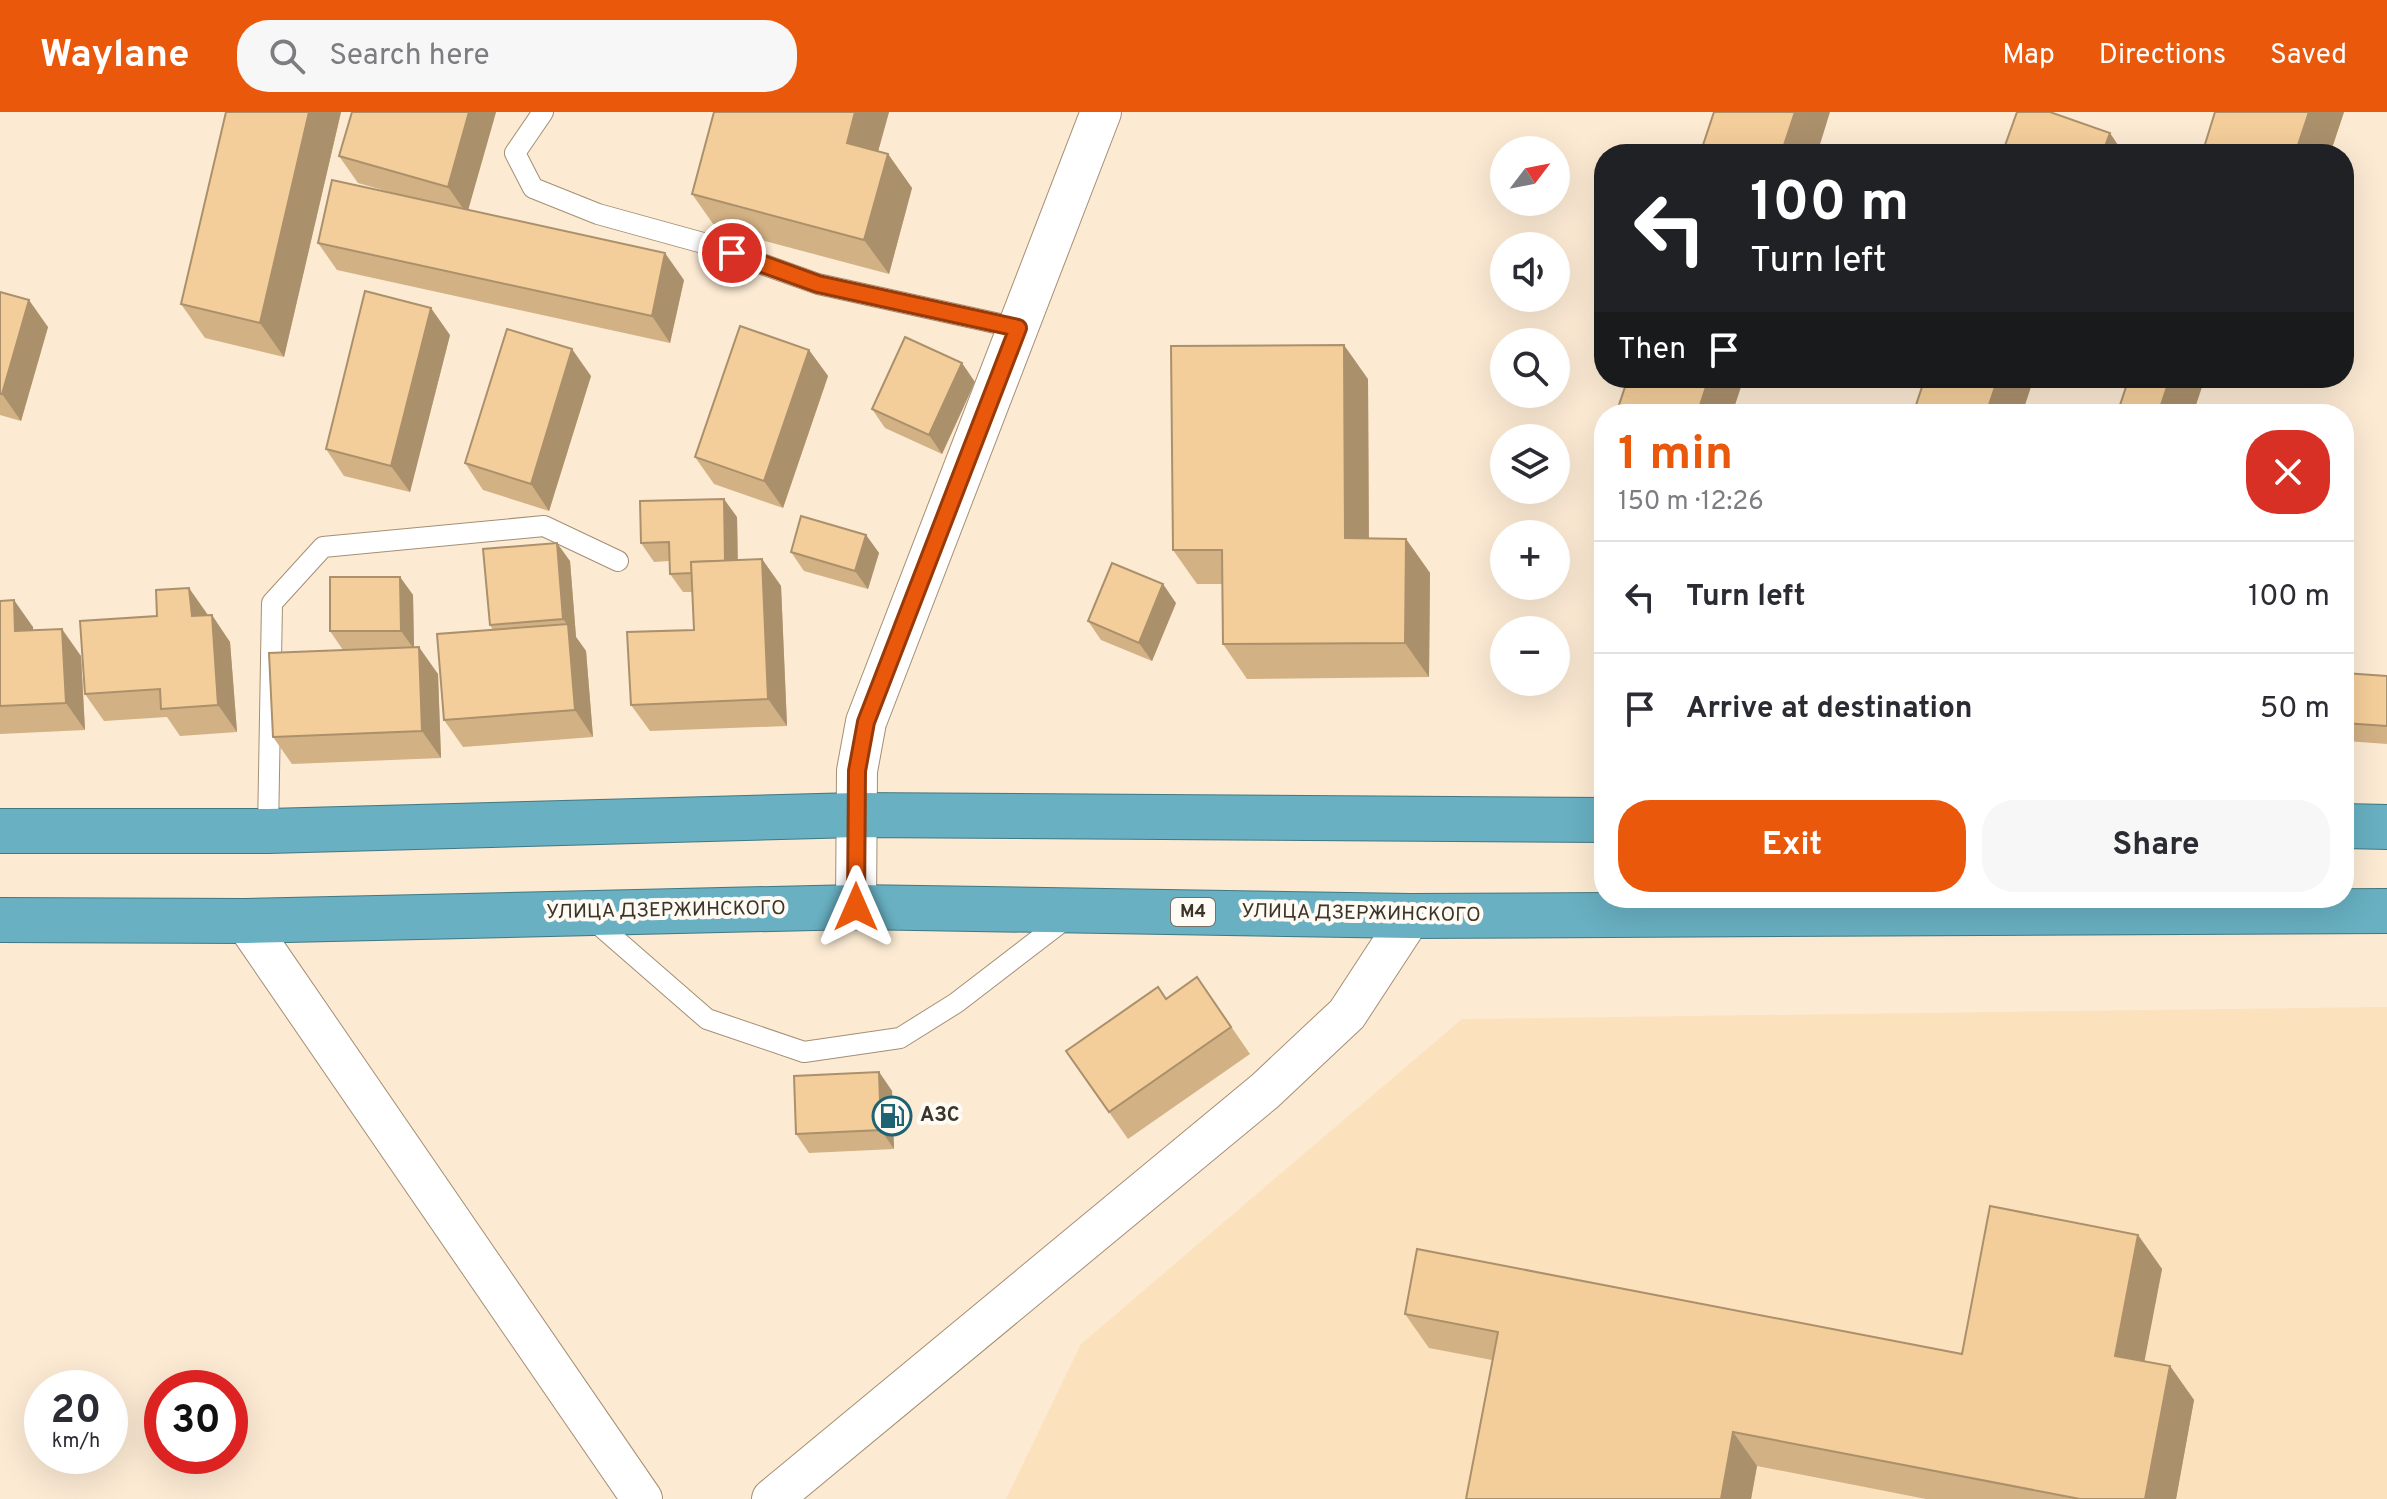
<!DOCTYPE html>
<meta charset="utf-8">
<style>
:root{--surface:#fff;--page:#f7f7f7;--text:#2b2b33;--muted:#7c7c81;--line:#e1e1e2;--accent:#ea580c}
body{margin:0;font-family:Overpass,sans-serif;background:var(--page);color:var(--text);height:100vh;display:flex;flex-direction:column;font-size:30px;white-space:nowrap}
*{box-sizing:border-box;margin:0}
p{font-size:26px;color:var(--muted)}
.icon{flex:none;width:44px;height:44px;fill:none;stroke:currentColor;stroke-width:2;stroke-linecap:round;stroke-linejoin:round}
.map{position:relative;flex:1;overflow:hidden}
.drawer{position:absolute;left:1594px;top:292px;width:760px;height:504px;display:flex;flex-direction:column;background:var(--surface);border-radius:32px;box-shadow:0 8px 32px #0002}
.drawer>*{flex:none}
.hud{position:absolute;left:1594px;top:32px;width:760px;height:244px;border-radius:32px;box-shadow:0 8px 32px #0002;background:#202124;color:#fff;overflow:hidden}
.needle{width:52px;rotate:58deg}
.fabs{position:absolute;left:1490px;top:24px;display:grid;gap:16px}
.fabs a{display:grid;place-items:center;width:80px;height:80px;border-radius:50%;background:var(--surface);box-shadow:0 8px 32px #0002;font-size:40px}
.speed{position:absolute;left:24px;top:1258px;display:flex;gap:16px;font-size:40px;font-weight:700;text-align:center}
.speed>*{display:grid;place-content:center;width:104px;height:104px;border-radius:50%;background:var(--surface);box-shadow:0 8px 32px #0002;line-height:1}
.speed small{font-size:20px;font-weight:400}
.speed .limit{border:12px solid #d22;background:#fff;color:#111}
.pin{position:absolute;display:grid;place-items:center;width:68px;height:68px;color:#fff;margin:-34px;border:4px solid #fff;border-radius:50%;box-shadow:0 2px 8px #0007}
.me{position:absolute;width:88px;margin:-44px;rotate:0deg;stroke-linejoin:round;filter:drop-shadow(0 0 6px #0008)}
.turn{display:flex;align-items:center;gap:28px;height:168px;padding:0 24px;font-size:36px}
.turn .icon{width:104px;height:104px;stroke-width:2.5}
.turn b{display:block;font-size:56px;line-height:68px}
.then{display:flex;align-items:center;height:76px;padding:0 24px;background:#0003;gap:16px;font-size:30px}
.round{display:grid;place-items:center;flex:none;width:84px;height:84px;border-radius:32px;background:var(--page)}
.overview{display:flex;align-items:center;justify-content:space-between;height:136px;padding:0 24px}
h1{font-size:48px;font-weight:700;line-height:60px;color:var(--accent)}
.cta{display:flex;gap:16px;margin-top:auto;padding:16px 24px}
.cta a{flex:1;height:92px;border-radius:32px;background:var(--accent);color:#fff;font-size:32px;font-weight:700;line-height:92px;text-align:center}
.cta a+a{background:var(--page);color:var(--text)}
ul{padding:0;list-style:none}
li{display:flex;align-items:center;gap:24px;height:112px;padding:0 24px;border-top:2px solid var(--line)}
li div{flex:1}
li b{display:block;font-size:30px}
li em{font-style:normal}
header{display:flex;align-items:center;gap:48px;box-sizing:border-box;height:112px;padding:0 40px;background:var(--accent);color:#fff}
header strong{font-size:38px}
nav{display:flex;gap:44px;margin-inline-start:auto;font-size:28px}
.search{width:560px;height:72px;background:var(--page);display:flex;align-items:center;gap:20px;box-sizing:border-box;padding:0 28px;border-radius:32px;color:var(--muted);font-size:30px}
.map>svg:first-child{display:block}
.built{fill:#fce1bd}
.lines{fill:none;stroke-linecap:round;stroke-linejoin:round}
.service-casing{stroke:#a48f74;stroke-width:22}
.minor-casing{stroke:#a48f74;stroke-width:42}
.trunk-casing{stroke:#417882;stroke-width:46}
.service{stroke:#fff;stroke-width:20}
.minor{stroke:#fff;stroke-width:40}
.trunk{stroke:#68b0c2;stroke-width:44}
.wall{fill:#d2b184}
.shaded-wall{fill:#ab906c}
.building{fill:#f4ce9a;stroke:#ab906c;stroke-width:2}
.route-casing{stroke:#983908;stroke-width:20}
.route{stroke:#ea580c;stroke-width:14}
.labels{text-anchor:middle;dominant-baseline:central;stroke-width:8;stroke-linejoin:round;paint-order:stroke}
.shield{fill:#fefaf4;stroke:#766f65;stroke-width:2}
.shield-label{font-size:18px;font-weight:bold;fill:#3c3428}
.street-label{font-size:20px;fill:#3c3428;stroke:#fefaf4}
.poi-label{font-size:20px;font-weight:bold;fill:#3c3428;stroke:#fefaf4;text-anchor:start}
</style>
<header>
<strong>Waylane</strong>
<div class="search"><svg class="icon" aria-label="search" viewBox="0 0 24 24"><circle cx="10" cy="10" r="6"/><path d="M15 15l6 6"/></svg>Search here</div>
<nav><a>Map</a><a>Directions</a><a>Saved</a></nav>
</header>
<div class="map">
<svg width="2387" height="1387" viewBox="0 0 2387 1387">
<rect width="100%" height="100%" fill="#fcead3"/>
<path class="built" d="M 2387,895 L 2387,1387 L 1006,1387 L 1081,1232 L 1462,907 Z"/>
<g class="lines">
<g class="service-casing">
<g id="service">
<path d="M 543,0 L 515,41 L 533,76 L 598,102 L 703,131 L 818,172 L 1018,216"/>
<path d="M 268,719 L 272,491 L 323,435 L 544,414 L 618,449"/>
<path d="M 591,806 L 707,907 L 804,940 L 900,926 L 956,891 L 1068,805"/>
</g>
</g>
<g class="minor-casing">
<g id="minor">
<path d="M 856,795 L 857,659 L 866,610 L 1101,0"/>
<path d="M 245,809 L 642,1387"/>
<path d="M 772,1387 L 1265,979 L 1347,902 L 1411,804"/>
</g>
</g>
<g class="trunk-casing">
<g id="trunk">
<path d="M 2344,714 L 2387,715"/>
<path d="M 0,719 L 268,719 L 856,703 L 1604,708"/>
<path d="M 0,808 L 245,809 L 856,795 L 1411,804 L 2387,799"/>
</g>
</g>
<use href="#service" class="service"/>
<use href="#minor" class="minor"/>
<use href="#trunk" class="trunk"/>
</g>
<g class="wall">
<path d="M 226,0 L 341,0 L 284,245 L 205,226 L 181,192 Z"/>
<path d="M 496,0 L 468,98 L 684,168 L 670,231 L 337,158 L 318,131 L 393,81 L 358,71 L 339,44 Z"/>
<path d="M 714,0 L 889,0 L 878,39 L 888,42 L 912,76 L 889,162 L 716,116 L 692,82 Z"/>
<path d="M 2215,0 L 2344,0 L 2330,42 L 2202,42 Z"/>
<path d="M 0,180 L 48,215 L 21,309 L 0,303 Z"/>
<path d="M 450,223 L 410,380 L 344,364 L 326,337 Z"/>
<path d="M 809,238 L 828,264 L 783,396 L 714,372 L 695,345 Z"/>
<path d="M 591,264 L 549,399 L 483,378 L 465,351 Z"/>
<path d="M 1368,267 L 1369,427 L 1406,427 L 1430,461 L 1429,565 L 1247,567 L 1223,532 L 1222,472 L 1197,472 L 1173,438 Z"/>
<path d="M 975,270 L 942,342 L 885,316 L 872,297 Z"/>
<path d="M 737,405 L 738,448 L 762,447 L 781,474 L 787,614 L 650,619 L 631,593 L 694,518 L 692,480 L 683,480 L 670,462 L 669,449 L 654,450 L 641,431 Z"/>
<path d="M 866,423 L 879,441 L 868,477 L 804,459 L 791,440 Z"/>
<path d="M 570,449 L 576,525 L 586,539 L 593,625 L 463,635 L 444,608 L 493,518 L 490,513 Z"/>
<path d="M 400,465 L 413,483 L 414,535 L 438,562 L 441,646 L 292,652 L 273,625 L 343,538 L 330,519 Z"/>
<path d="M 0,489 L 33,515 L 33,518 L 81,544 L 85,618 L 0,622 Z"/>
<path d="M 1176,491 L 1152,549 L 1101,528 L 1088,509 Z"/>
<path d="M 208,503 L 230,530 L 237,620 L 180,624 L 167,605 L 104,609 L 85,582 Z"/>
<path d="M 2344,561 L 2387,564 L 2387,632 L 2346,629 L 2344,627 Z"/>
<path d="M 1197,865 L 1250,942 L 1128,1027 L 1066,939 L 1166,887 Z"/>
<path d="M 879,960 L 892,979 L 894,1037 L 809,1041 L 796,1022 Z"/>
<path d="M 2138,1123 L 2162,1157 L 2144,1249 L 2170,1254 L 2194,1288 L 2176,1387 L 1926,1387 L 1757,1354 L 1751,1387 L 1466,1387 L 1492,1248 L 1429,1236 L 1405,1202 L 1962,1242 Z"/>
</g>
<g class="shaded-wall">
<path d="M 309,0 L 341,0 L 284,245 L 260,211 Z"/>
<path d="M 469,0 L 496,0 L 467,102 L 448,75 Z"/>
<path d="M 855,0 L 889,0 L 871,65 L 847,31 Z"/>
<path d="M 1795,0 L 1830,0 L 1817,42 L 1781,42 Z"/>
<path d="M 2309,0 L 2344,0 L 2330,42 L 2295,42 Z"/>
<path d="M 2110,21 L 2124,42 L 2102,42 Z"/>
<path d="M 2247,34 L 2252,42 L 2244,42 Z"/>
<path d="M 888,42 L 912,76 L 889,162 L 864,128 Z"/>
<path d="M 665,141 L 684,168 L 670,231 L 652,204 Z"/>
<path d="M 29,188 L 48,215 L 21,309 L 2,282 Z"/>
<path d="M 431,196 L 450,223 L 410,380 L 391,354 Z"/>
<path d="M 1344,233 L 1368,267 L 1369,461 L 1345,426 Z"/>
<path d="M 572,237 L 591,264 L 549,399 L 531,372 Z"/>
<path d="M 809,238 L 828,264 L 783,396 L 764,369 Z"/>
<path d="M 962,251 L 975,270 L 942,342 L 929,323 Z"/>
<path d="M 1709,266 L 1744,266 L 1732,302 L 1697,302 Z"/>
<path d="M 1998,266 L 2034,266 L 2022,302 L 1986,302 Z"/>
<path d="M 2170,266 L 2205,266 L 2193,302 L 2158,302 Z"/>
<path d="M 724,387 L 737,405 L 738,476 L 725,458 Z"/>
<path d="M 866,423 L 879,441 L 868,477 L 855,459 Z"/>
<path d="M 1406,427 L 1430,461 L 1429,565 L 1405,531 Z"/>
<path d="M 557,431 L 570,449 L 576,525 L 586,539 L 593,625 L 575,598 L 568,513 L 563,507 Z"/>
<path d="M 762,447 L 781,474 L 787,614 L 768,587 Z"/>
<path d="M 400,465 L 413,483 L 414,537 L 401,519 Z"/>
<path d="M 1163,472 L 1176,491 L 1152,549 L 1139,531 Z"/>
<path d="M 189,476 L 208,503 L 210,531 L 192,504 Z"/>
<path d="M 14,488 L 33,515 L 34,546 L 15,519 Z"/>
<path d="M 212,503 L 230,530 L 237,620 L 218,593 Z"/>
<path d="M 62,517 L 81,544 L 85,618 L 66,591 Z"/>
<path d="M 419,535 L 438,562 L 441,646 L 422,619 Z"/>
<path d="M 879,960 L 892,979 L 894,1037 L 881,1018 Z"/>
<path d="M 2138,1123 L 2162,1157 L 2139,1278 L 2115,1244 Z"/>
<path d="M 2170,1254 L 2194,1288 L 2176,1387 L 2145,1387 Z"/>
<path d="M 1733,1320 L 1757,1354 L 1751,1387 L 1721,1387 Z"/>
</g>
<g class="building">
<path d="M 226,0 L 309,0 L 260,211 L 181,192 Z"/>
<path d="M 352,0 L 469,0 L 448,75 L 339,44 Z"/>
<path d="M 714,0 L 855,0 L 847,31 L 888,42 L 864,128 L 692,82 Z"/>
<path d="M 1714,0 L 1795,0 L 1781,42 L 1700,42 Z"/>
<path d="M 2017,0 L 2050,0 L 2110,21 L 2102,42 L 2002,42 Z"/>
<path d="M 2215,0 L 2309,0 L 2295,42 L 2271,42 L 2247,34 L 2244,42 L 2202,42 Z"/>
<path d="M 332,68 L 665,141 L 652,204 L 318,131 Z"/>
<path d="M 365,179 L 431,196 L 391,354 L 326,337 Z"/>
<path d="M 0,180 L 29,188 L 2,282 L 0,282 Z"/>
<path d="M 740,214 L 809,238 L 764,369 L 695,345 Z"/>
<path d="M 507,217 L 572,237 L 531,372 L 465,351 Z"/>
<path d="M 905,225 L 962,251 L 929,323 L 872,297 Z"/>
<path d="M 1344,233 L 1345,426 L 1406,427 L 1405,531 L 1223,532 L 1222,438 L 1173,438 L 1171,234 Z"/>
<path d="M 1628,266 L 1709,266 L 1697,302 L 1616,302 Z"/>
<path d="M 1925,266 L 1998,266 L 1986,302 L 1913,302 Z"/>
<path d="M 2129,266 L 2170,266 L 2158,302 L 2117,302 Z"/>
<path d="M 724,387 L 725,449 L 691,450 L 692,461 L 670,462 L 669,430 L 641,431 L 640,389 Z"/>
<path d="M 801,404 L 866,423 L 855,459 L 791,440 Z"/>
<path d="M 557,431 L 563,507 L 490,513 L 483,437 Z"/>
<path d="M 1597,433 L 1604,433 L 1604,556 L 1600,556 Z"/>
<path d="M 762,447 L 768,587 L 631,593 L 627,520 L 694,518 L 691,450 Z"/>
<path d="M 1112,451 L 1163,472 L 1139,531 L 1088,509 Z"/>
<path d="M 330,465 L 400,465 L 401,519 L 330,519 Z"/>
<path d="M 189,476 L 192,504 L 212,503 L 218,593 L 161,597 L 160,577 L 85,582 L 80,509 L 157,504 L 156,478 Z"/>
<path d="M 14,488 L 15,519 L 62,517 L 66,591 L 0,594 L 0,489 Z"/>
<path d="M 568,512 L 575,598 L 444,608 L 437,522 Z"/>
<path d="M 419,535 L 422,619 L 273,625 L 269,541 Z"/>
<path d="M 2344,561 L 2387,564 L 2387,614 L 2344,611 Z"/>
<path d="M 1197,865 L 1231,915 L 1109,1000 L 1066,939 L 1158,875 L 1166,887 Z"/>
<path d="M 879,960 L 881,1018 L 796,1022 L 794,964 Z"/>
<path d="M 1990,1094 L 2138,1123 L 2115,1244 L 2170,1254 L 2145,1387 L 2080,1387 L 1733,1320 L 1721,1387 L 1466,1387 L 1498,1220 L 1405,1202 L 1417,1137 L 1962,1242 Z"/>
</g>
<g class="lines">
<g class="route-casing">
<path id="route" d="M 732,141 L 818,172 L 1018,216 L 866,610 L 857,659 L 856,795"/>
</g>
<use href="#route" class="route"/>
</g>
<defs>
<g id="fuel-ring" transform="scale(2)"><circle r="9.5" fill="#fefaf4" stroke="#1d6373" stroke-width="1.5"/><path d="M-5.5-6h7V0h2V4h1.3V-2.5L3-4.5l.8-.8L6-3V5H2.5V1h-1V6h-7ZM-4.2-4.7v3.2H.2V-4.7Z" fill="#1d6373"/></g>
</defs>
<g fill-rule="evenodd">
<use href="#fuel-ring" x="892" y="1004"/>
</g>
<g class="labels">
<rect class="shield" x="1171" y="786" width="44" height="28" rx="6"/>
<g class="shield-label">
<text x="1193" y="800">M4</text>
</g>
<g class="street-label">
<text transform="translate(666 799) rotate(-1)">УЛИЦА ДЗЕРЖИНСКОГО</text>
<text transform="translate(1361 802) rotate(1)">УЛИЦА ДЗЕРЖИНСКОГО</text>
</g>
<g class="poi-label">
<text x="920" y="1004">АЗС</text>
</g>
</g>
</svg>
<div class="fabs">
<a><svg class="needle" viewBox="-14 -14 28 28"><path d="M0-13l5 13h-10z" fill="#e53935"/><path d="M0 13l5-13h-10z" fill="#7c7c81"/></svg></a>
<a><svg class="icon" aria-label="sound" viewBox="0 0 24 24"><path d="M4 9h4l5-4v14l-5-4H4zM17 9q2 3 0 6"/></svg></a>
<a><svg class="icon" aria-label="search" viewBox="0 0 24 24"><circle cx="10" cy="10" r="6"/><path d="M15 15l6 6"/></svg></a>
<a><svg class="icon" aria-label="layers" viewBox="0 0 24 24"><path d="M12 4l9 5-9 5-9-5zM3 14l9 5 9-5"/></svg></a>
<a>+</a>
<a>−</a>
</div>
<div class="speed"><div>20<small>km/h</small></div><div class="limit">30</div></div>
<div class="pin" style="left:732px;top:141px;background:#d93025"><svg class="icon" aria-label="arrive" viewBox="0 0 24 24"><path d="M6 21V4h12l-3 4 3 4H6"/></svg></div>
<svg class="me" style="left:856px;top:795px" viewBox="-20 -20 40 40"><path d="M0-17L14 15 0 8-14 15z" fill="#ea580c" stroke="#fff" stroke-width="4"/></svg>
<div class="hud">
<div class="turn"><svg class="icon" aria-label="left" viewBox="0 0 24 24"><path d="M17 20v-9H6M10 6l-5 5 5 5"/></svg><div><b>100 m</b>Turn left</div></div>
<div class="then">Then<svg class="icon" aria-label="arrive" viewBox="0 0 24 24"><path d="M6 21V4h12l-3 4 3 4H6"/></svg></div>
</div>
<section class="drawer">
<div class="overview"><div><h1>1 min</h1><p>150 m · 12:26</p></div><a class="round" style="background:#d93025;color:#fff"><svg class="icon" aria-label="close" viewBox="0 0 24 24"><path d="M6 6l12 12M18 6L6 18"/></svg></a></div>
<ul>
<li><svg class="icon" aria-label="left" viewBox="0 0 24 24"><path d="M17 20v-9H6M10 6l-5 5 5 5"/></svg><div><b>Turn left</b></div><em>100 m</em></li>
<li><svg class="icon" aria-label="arrive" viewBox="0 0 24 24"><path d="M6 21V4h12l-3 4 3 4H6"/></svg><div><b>Arrive at destination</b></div><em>50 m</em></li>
</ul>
<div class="cta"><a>Exit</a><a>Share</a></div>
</section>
</div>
